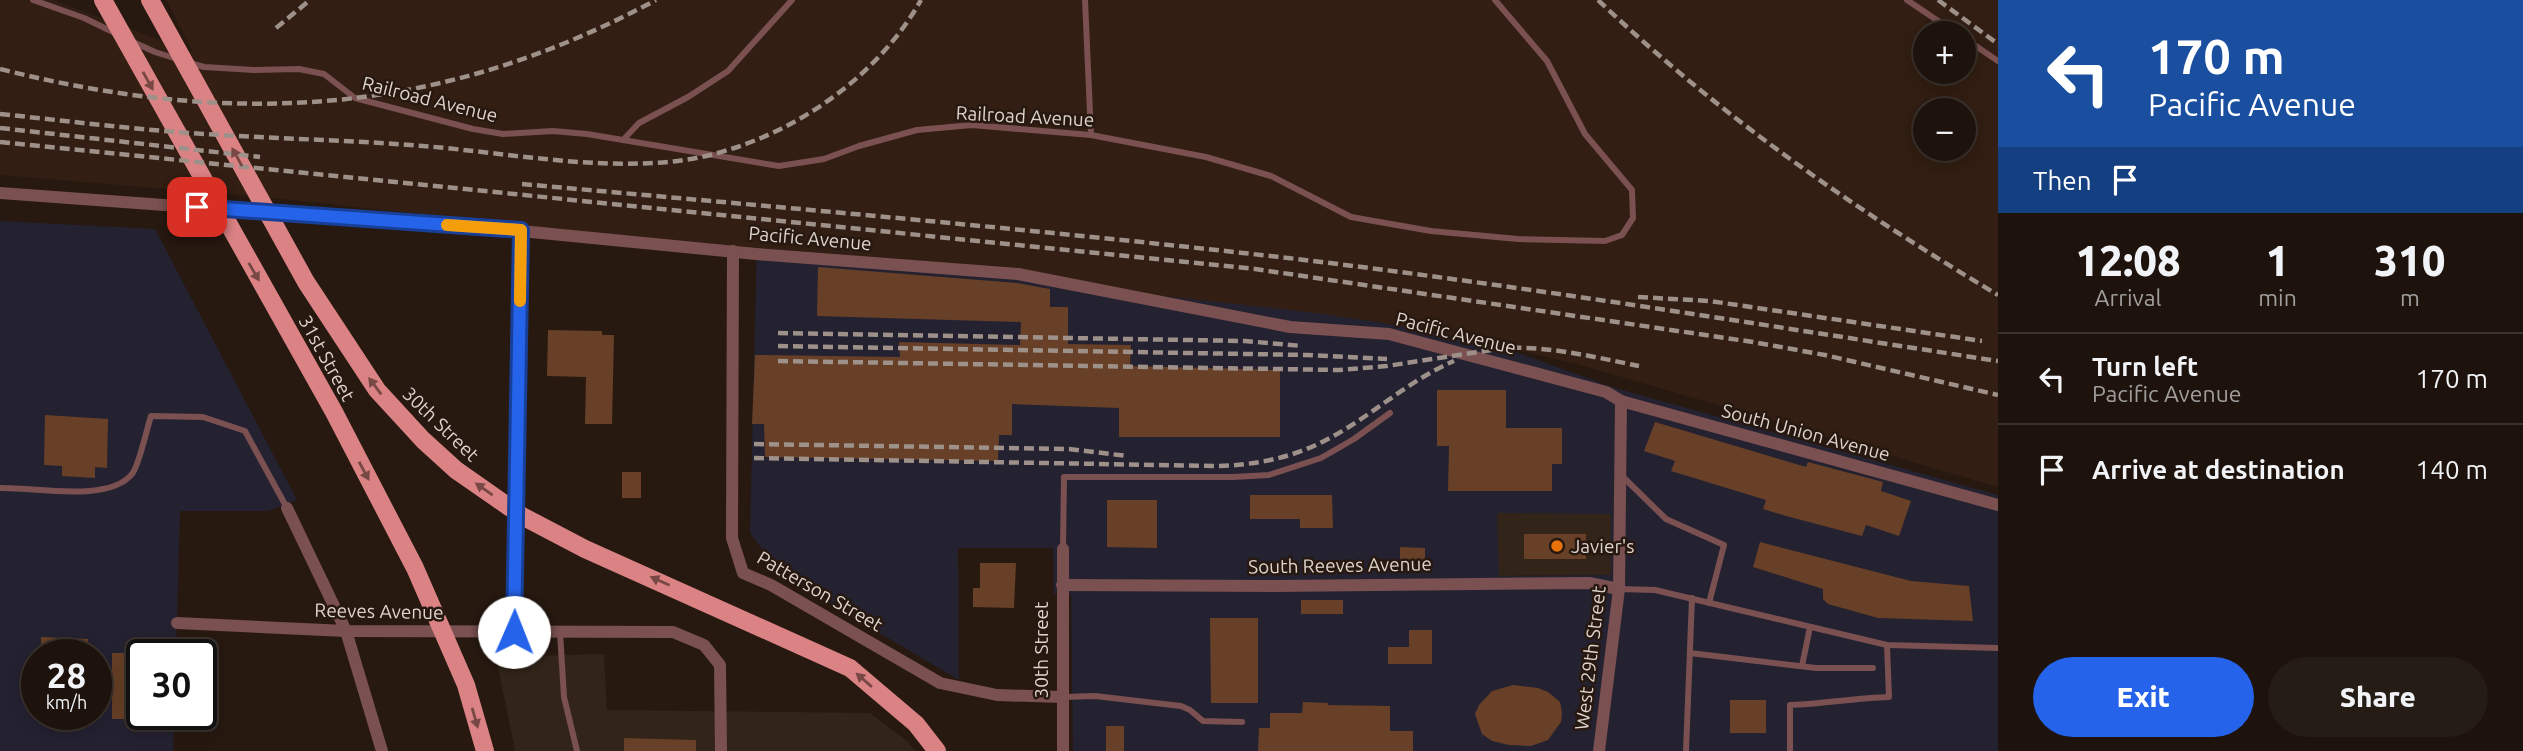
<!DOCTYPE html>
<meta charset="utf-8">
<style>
:root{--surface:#1d130c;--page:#251c15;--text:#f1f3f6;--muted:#a09e9d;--line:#3b322d;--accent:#2563eb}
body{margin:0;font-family:Ubuntu,sans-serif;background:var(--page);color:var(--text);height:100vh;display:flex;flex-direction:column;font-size:26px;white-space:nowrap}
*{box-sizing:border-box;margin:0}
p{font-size:23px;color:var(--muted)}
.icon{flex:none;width:38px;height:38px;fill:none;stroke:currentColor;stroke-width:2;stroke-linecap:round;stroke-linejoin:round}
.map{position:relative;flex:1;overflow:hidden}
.details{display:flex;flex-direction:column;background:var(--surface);width:525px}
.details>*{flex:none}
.hud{background:#1a4fa0;color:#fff;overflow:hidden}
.fabs{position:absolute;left:1913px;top:21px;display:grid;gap:14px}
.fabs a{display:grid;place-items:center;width:63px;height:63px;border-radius:50%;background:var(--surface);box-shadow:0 4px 18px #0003,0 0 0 2px var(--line);font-size:35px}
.speed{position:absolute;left:21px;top:639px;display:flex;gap:14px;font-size:35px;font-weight:700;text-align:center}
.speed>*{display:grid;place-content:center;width:91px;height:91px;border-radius:50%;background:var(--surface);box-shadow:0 4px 18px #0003,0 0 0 2px var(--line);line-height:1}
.speed small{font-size:18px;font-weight:400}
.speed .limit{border:4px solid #111;border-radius:10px;background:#fff;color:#111}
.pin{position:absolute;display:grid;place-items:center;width:60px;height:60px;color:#fff;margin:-30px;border-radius:14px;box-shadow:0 4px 10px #0006}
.me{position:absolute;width:77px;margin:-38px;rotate:1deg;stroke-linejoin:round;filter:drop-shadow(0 0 5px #0008)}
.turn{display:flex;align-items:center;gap:24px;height:147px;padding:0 35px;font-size:32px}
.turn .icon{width:91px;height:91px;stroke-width:2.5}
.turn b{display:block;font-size:49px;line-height:60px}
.then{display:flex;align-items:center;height:66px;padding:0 35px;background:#0003;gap:14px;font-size:26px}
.eta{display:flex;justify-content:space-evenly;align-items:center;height:119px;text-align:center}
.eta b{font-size:42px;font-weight:800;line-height:49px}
.primary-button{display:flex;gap:14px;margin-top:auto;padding:14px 35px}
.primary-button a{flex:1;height:80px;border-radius:42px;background:var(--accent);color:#fff;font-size:28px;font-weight:800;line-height:80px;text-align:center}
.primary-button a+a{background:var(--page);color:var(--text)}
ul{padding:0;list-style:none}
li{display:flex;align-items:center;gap:21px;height:91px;padding:0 35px;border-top:2px solid var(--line)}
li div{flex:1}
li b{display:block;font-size:26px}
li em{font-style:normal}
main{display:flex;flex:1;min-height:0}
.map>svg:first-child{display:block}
.commercial{fill:#322418}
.industrial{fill:#242131;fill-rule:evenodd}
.built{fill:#321e12;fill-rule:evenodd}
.building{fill:#684027}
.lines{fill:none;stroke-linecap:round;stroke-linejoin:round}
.service{stroke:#7a5050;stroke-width:6}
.minor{stroke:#7a5050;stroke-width:12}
.primary{stroke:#da8284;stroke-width:18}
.rail{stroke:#9d918a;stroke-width:4.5;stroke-dasharray:10 5;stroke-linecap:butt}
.oneway{fill:#784844}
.route-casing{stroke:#184099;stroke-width:18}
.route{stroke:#2563eb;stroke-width:12}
.slow{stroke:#f59e0b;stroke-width:12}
.food-dot{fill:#e8710a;stroke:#271910;stroke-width:2.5}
.labels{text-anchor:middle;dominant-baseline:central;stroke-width:5;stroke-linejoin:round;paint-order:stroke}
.street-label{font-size:19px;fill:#ded4ce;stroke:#271910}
.poi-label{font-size:19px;fill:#ded4ce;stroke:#271910;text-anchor:start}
</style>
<main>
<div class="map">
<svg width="1998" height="751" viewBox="0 0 1998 751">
<rect width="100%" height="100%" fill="#271910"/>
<g class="commercial">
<path d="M 1497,513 L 1611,513 L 1611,575 L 1498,576 Z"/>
<path d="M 604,654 L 607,710 L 870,713 L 907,741 L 915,751 L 515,751 L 496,657 Z"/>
</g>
<g class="industrial">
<path d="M 0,221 L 155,229 L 297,500 L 268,511 L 180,511 L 176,654 L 142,654 L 142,714 L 174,714 L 173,751 L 0,751 ZM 37,654 L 96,654 L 96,714 L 37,714 Z"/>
<path d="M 757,240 L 1390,312 L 1524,355 L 1612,387 L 1998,495 L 1998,751 L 1073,751 L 1071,594 L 1054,594 L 1053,548 L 958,548 L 959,680 L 781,575 L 750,533 ZM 1497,513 L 1611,514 L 1611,575 L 1499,576 Z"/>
</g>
<path class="built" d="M 0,0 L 53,0 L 193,52 L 166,0 L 1998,0 L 1998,487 L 1577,364 L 1446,334 L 1377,322 L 1308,312 L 274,198 L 0,175 ZM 1925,33 L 1964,33 L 1964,72 L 1925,72 ZM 1925,110 L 1964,110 L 1964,149 L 1925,149 Z"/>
<g class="building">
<path d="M 818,267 L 1017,283 L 1050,289 L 1050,307 L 1068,307 L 1068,344 L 1131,345 L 1130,366 L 1280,370 L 1280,437 L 1119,437 L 1119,408 L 1012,404 L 1012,435 L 999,435 L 998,461 L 765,457 L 764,424 L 752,424 L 755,355 L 900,357 L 899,342 L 1020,345 L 1021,322 L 817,316 Z"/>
<path d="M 548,330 L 602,331 L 602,335 L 614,335 L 612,424 L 585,424 L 586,377 L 547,376 Z"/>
<path d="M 1437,390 L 1506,390 L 1506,428 L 1562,428 L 1562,464 L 1552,464 L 1552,491 L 1448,491 L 1449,446 L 1437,446 Z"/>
<path d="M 45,415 L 108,419 L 107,468 L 95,467 L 95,478 L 62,476 L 62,466 L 44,465 Z"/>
<path d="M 1655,422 L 1806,467 L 1808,462 L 1883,482 L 1881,491 L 1911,501 L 1899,536 L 1866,525 L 1862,536 L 1786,516 L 1763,509 L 1766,500 L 1671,471 L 1675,461 L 1644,451 Z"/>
<rect x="622" y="472" width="19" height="26"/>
<path d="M 1250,495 L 1332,495 L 1333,528 L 1300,528 L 1300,519 L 1250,519 Z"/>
<path d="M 1107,500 L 1157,500 L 1157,548 L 1107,547 Z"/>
<rect x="1524" y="534" width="62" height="25"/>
<path d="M 1760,542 L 1911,581 L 1969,586 L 1973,621 L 1878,618 L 1828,604 L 1823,599 L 1823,589 L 1753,567 Z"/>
<path d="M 1400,547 L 1425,548 L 1425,565 L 1400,565 Z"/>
<path d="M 980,563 L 1016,563 L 1014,608 L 973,607 L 973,588 L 980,588 Z"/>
<rect x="1301" y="600" width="42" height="14"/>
<path d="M 1210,618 L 1258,618 L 1258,703 L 1211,703 Z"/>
<path d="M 1409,630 L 1432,630 L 1432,664 L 1388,664 L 1388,647 L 1409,647 Z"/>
<path d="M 41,637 L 88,639 L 88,654 L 41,654 Z"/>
<rect x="112" y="653" width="30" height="66"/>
<path d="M 1513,685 L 1538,688 L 1548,692 L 1560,702 L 1562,713 L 1561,722 L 1548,740 L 1531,746 L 1509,745 L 1492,741 L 1482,734 L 1475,714 L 1479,705 L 1492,691 Z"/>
<rect x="1730" y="700" width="36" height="33"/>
<path d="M 1303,702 L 1328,703 L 1328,705 L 1390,706 L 1390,731 L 1413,731 L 1413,751 L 1258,751 L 1259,728 L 1270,728 L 1270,713 L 1302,713 Z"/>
<rect x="1106" y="726" width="18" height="25"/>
<path d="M 624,738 L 696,740 L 696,751 L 624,751 Z"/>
</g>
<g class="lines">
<g class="service">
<path d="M 33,0 L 84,18 L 115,33"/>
<path d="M 1085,0 L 1091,135"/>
<path d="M 1907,0 L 1956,33"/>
<path d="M 1964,38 L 1998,61"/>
<path d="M 131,41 L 155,52 L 177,59"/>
<path d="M 190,63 L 204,67 L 254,70 L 299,69 L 324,74 L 355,98 L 473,129 L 503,134 L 553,131 L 587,134 L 779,166 L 824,159 L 859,146 L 917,130 L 972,125 L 1091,135 L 1206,157 L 1271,176 L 1351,217 L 1431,231 L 1518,239 L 1605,241 L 1622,235 L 1633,218 L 1632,190 L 1585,134 L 1547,61 L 1495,0"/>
<path d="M 623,140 L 639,123 L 688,97 L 728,71 L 792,0"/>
<path d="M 1620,474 L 1666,519 L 1724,545 L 1709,603"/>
<path d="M 0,488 C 34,487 109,503 132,474 C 139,466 147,428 151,416 L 203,417 L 245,431 L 287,508"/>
<path d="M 1063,549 L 1064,477 L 1233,477 L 1269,475 L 1321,458 L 1354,439 L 1390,413"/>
<path d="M 1619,589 L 1655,590 L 1887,645 L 1998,648"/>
<path d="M 560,632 L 564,697 L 577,751"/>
<path d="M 1690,653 L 1816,668 L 1873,668"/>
<path d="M 1802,666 L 1810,627"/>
<path d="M 1064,697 L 1095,696 L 1181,706 L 1190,710 L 1203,721 L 1242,722"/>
<path d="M 1686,751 L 1692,598"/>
<path d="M 1790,751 L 1790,705 C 1823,704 1855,698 1889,697 L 1887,645"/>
</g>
<g class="minor">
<path d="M 0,193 L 521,231 L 756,254 L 1018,274 L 1290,327 L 1389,334 L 1606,392 L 1621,401 L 1998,505"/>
<path d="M 733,251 L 732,538 L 743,573 L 771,585 L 940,683 L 997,695 L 1062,697"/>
<path d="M 287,508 L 346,631 L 382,751"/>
<path d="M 1063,549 L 1063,751"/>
<path d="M 1062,585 L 1275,586 L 1589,583 L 1619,589"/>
<path d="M 177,623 L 346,631 L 673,632 L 704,645 L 720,665 L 721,751"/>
<path d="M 514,632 L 521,231"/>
<path d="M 1599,751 L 1619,589 L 1621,401"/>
</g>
<g class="primary">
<path d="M 103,0 L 334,412 L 415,568 L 466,685 L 485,751"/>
<path d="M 150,0 L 306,282 L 377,390 L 423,440 L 456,470 L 522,516 L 585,549 L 850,668 L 916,724 L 937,751"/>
</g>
<g class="rail">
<path d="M 1598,0 C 1720,116 1854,209 1998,295"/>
<path d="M 1938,0 L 1998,44"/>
<path d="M 276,28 L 310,0"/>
<path d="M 0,69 C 235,128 440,116 656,0"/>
<path d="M 0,114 C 69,121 137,130 206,134 C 278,139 351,140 423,146 C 513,153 626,177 714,154 C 798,132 878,76 921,0"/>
<path d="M 0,128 L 260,157"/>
<path d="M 0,142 L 1255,269 L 1753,342 L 1825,355 L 1998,395"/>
<path d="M 522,184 C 777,207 1033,229 1288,258 C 1525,286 1762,325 1998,361"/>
<path d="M 1638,297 L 1710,301 L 1982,341"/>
<path d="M 778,333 L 1245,341 L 1302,346"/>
<path d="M 778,346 L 1307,355 L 1387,359"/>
<path d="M 778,361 L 1339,370 L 1387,366 L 1504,348 C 1550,346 1594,357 1639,366"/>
<path d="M 754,444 L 1069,449 L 1127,456"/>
<path d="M 754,458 L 1217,466 C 1255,465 1292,458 1326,440 C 1371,417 1407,381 1454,361"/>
</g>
</g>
<defs><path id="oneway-solid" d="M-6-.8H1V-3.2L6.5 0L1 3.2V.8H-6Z" transform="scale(1.75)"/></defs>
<g class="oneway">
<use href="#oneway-solid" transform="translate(148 81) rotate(61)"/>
<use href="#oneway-solid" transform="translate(237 157) rotate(-119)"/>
<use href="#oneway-solid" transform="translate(254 272) rotate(60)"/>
<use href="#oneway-solid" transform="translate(375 386) rotate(-127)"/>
<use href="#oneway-solid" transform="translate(364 471) rotate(62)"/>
<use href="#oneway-solid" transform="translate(484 489) rotate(-145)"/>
<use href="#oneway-solid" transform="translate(660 581) rotate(-156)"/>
<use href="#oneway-solid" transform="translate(864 680) rotate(-139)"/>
<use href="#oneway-solid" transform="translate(475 718) rotate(74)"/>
</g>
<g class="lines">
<g class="route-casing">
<path id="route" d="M 197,207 L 521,230 L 514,632"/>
</g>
<use href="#route" class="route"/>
<path class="slow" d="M 447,225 L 521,230 L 520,301"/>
</g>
<circle class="food-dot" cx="1557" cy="546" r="7"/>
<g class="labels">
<g class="street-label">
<text transform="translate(430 99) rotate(14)">Railroad Avenue</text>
<text transform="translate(1025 116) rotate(3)">Railroad Avenue</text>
<text transform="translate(810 238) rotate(5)">Pacific Avenue</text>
<text transform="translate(1456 333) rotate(14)">Pacific Avenue</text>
<text transform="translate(327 358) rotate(61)">31st Street</text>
<text transform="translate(441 424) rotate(44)">30th Street</text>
<text transform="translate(1806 432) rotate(15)">South Union Avenue</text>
<text transform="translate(1340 565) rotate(-1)">South Reeves Avenue</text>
<text transform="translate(820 591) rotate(30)">Patterson Street</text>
<text transform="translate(379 611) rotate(1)">Reeves Avenue</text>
<text transform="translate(1041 650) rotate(-90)">30th Street</text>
<text transform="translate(1590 658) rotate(-83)">West 29th Street</text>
</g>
<g class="poi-label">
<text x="1571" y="546">Javier's</text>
</g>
</g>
</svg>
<div class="fabs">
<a>+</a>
<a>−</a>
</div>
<div class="speed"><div>28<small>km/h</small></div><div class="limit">30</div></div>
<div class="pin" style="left:197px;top:207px;background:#d93025"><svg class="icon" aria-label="arrive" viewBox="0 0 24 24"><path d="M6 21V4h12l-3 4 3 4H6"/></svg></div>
<svg class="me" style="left:514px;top:632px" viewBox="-20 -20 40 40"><circle r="19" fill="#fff"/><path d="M0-13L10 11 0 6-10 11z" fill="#2563eb"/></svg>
</div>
<section class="details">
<div class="hud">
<div class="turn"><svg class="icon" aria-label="left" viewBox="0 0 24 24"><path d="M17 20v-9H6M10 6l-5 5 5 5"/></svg><div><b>170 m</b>Pacific Avenue</div></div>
<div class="then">Then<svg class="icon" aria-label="arrive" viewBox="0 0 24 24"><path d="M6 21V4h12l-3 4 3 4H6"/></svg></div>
</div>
<div class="eta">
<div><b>12:08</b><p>Arrival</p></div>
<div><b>1</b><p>min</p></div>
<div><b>310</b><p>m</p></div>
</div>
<ul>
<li><svg class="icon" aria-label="left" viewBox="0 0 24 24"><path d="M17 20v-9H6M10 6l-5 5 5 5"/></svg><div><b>Turn left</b><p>Pacific Avenue</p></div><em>170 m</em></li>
<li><svg class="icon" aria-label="arrive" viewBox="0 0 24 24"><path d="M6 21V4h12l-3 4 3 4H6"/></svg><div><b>Arrive at destination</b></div><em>140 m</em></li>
</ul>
<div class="primary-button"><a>Exit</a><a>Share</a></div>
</section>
</main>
